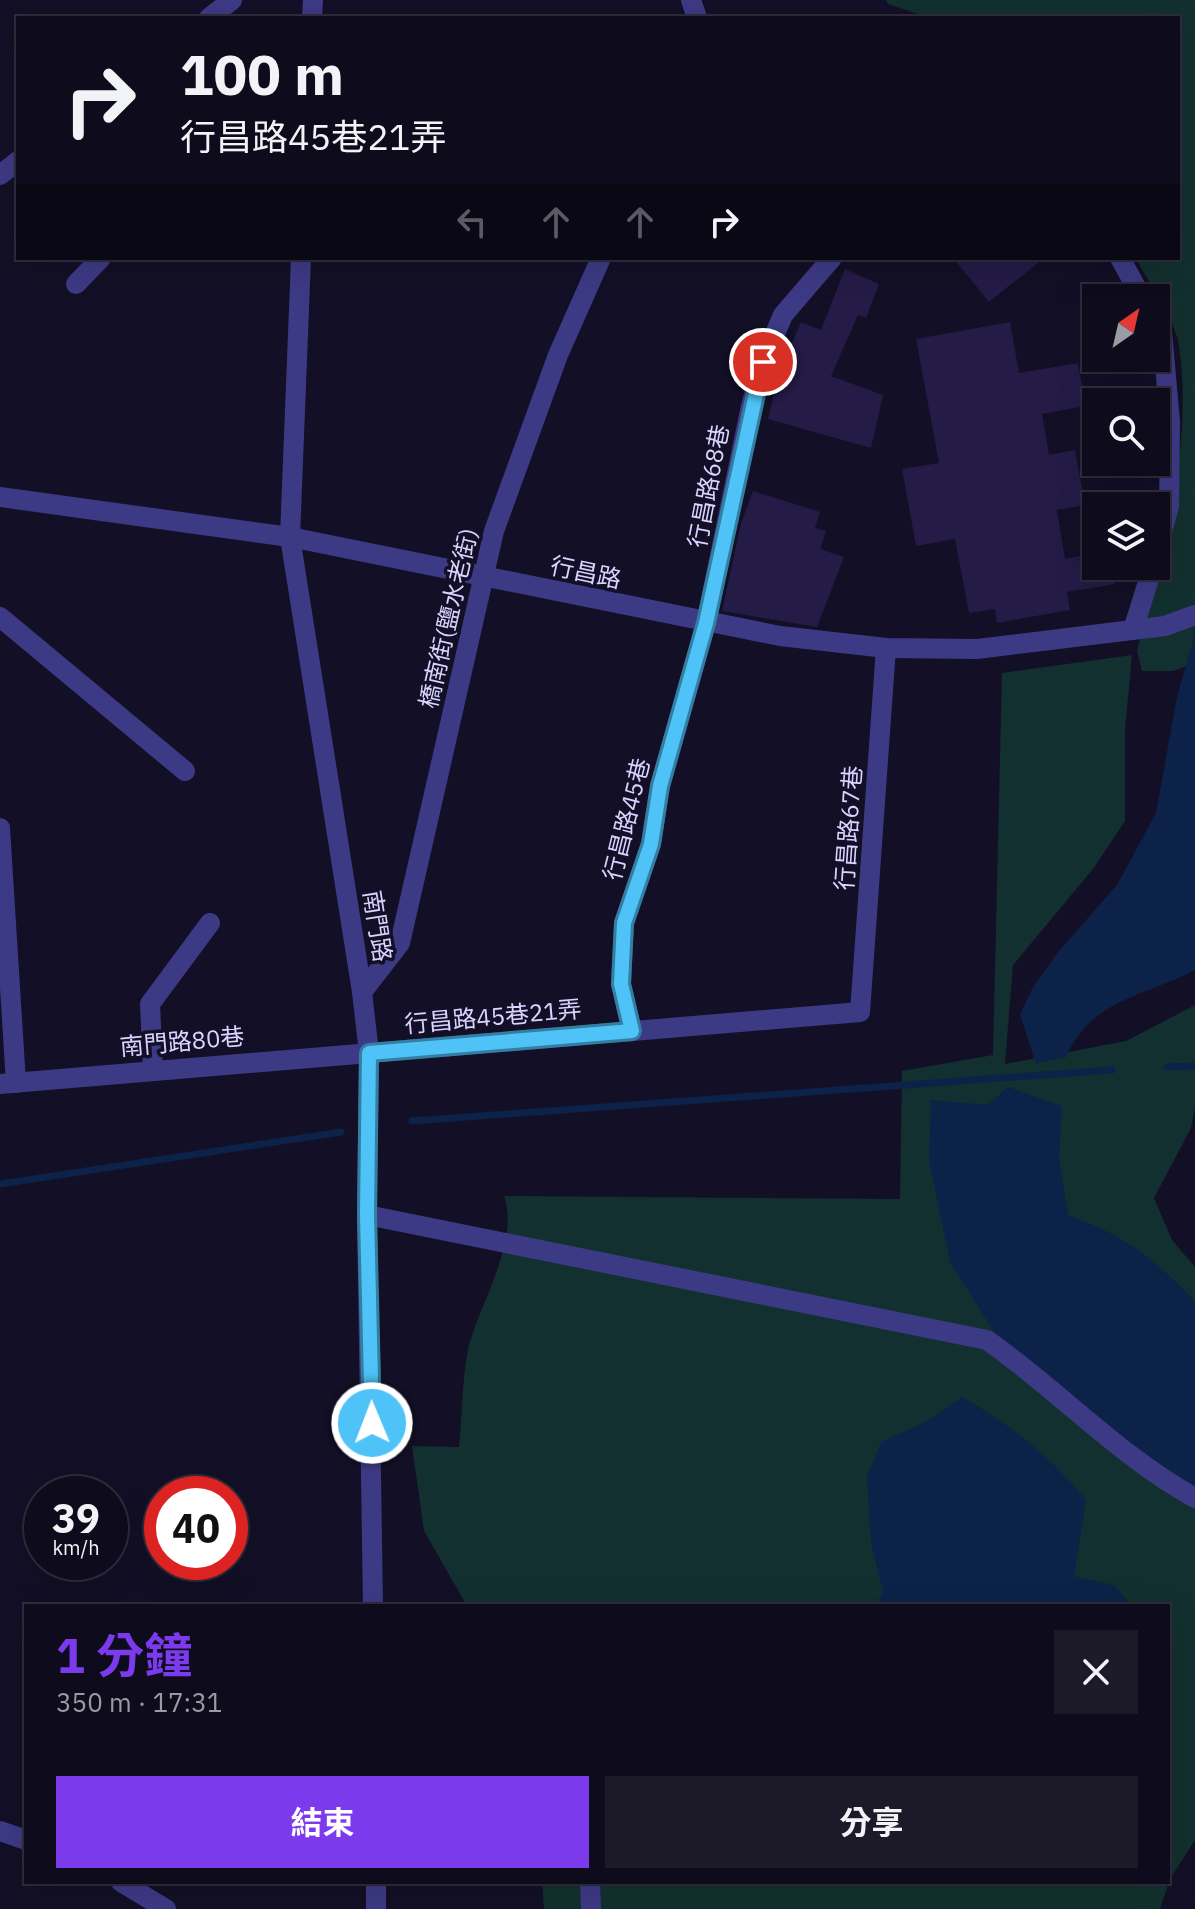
<!DOCTYPE html>
<html lang="zh-TW">
<meta charset="utf-8">
<style>
:root{--surface:#0e0b1c;--page:#1c1929;--text:#f1f3f6;--muted:#9b9ba3;--line:#2e2b3b;--accent:#7c3aed}
body{margin:0;font-family:"IBM Plex Sans","Noto Sans TC",sans-serif;background:var(--page);color:var(--text);height:100vh;display:flex;flex-direction:column;font-size:30px;white-space:nowrap}
*{box-sizing:border-box;margin:0}
p{font-size:26px;color:var(--muted)}
.icon{flex:none;width:44px;height:44px;fill:none;stroke:currentColor;stroke-width:2;stroke-linecap:round;stroke-linejoin:round}
.map{position:relative;flex:1;overflow:hidden}
.sheet{position:absolute;left:24px;top:1604px;width:1146px;height:280px;display:flex;flex-direction:column;background:var(--surface);border-radius:0px;box-shadow:0 8px 32px #0002,0 0 0 2px var(--line)}
.sheet>*{flex:none}
.top-card{position:absolute;left:16px;top:16px;width:1164px;height:244px;border-radius:0px;box-shadow:0 8px 32px #0002,0 0 0 2px var(--line);background:#0e0b1c;color:var(--text);overflow:hidden}
.needle{width:52px;rotate:34deg}
.fabs{position:absolute;left:1082px;top:284px;display:grid;gap:16px}
.fabs a{display:grid;place-items:center;width:88px;height:88px;border-radius:0px;background:var(--surface);box-shadow:0 8px 32px #0002,0 0 0 2px var(--line);font-size:40px}
.speed{position:absolute;left:24px;top:1476px;display:flex;gap:16px;font-size:40px;font-weight:700;text-align:center}
.speed>*{display:grid;place-content:center;width:104px;height:104px;border-radius:50%;background:var(--surface);box-shadow:0 8px 32px #0002,0 0 0 2px var(--line);line-height:1}
.speed small{font-size:20px;font-weight:400}
.speed .limit{border:12px solid #d22;background:#fff;color:#111}
.pin{position:absolute;display:grid;place-items:center;width:68px;height:68px;color:#fff;margin:-34px;border:4px solid #fff;border-radius:50%;box-shadow:0 2px 8px #0007}
.me{position:absolute;width:88px;margin:-44px;rotate:359deg;stroke-linejoin:round;filter:drop-shadow(0 0 6px #0008)}
.turn{display:flex;align-items:center;gap:28px;height:168px;padding:0 32px;font-size:36px}
.turn .icon{width:104px;height:104px;stroke-width:2.5}
.turn b{display:block;font-size:56px;line-height:68px}
.lanes{display:flex;align-items:center;height:76px;padding:0 32px;background:#0003;justify-content:center;gap:40px;direction:ltr}
.lanes .off{opacity:.35}
.round{display:grid;place-items:center;flex:none;width:84px;height:84px;border-radius:0px;background:var(--page)}
.summary{display:flex;align-items:center;justify-content:space-between;height:136px;padding:0 32px}
h1{font-size:48px;font-weight:700;line-height:60px;color:var(--accent)}
.button{display:flex;gap:16px;margin-top:auto;padding:16px 32px}
.button a{flex:1;height:92px;border-radius:0px;background:var(--accent);color:#fff;font-size:32px;font-weight:700;line-height:92px;text-align:center}
.button a+a{background:var(--page);color:var(--text)}
.map>svg:first-child{display:block}
.green{fill:#12302f}
.water{fill:#0c2248}
.lines{fill:none;stroke-linecap:round;stroke-linejoin:round}
.stream{stroke:#0c2248;stroke-width:7}
.building{fill:#241b47}
.minor{stroke:#3d3a85;stroke-width:20}
.route-casing{stroke:#337fa1;stroke-width:20}
.route{stroke:#4fc3f7;stroke-width:14}
.labels{text-anchor:middle;dominant-baseline:central;stroke-width:7;stroke-linejoin:round;paint-order:stroke}
.street-label{font-size:24px;fill:#d9d4ff;stroke:#130f26}
</style>
<div class="map">
<svg width="1195" height="1909" viewBox="0 0 1195 1909">
<rect width="100%" height="100%" fill="#130f26"/>
<g class="green">
<path d="M 886,0 L 1195,0 L 1195,663 L 1173,671 L 1142,671 L 1137,651 C 1163,555 1195,440 1178,340 C 1170,312 1149,284 1136,258 L 1178,258 L 1178,18 L 930,18 L 888,4 Z"/>
<path d="M 1132,655 L 1125,730 L 1125,821 L 1093,869 L 1013,965 L 1005,1064 L 1126,1041 L 1195,1005 L 1195,1108 L 1191,1128 L 1154,1198 L 1172,1240 L 1195,1267 L 1195,1840 L 1170,1879 L 1160,1909 L 544,1909 L 542,1882 L 1168,1882 L 1168,1606 L 467,1606 L 424,1531 L 412,1446 L 459,1447 C 462,1416 462,1385 467,1355 C 475,1310 521,1243 504,1196 L 900,1199 L 902,1071 L 993,1055 L 1002,673 Z"/>
</g>
<g class="water">
<path d="M 1195,615 L 1195,970 C 1144,997 1091,999 1066,1057 L 1036,1064 L 1020,1014 L 1033,987 L 1058,952 L 1117,885 L 1156,813 L 1177,697 L 1193,641 Z"/>
<path d="M 1008,1087 L 1062,1106 L 1059,1156 L 1068,1215 C 1126,1236 1153,1257 1195,1302 L 1195,1506 L 998,1338 L 950,1262 L 929,1160 L 931,1100 L 988,1105 Z"/>
<path d="M 962,1397 C 1011,1425 1050,1456 1086,1500 L 1074,1576 L 1115,1586 L 1132,1606 L 877,1606 L 883,1590 L 871,1544 L 867,1477 L 881,1442 L 927,1421 Z"/>
</g>
<g class="lines">
<g class="stream">
<path d="M 1167,1067 L 1195,1066"/>
<path d="M 412,1121 L 1112,1070"/>
<path d="M 0,1184 L 341,1132"/>
</g>
</g>
<g class="building">
<path d="M 953,258 L 1044,258 L 989,302 Z"/>
<path d="M 845,269 L 879,284 L 866,318 L 858,315 L 831,376 L 883,395 L 871,448 L 768,419 L 778,376 L 794,355 L 788,352 L 801,322 L 821,330 Z"/>
<path d="M 1010,322 L 1019,373 L 1078,363 L 1086,406 L 1042,414 L 1049,455 L 1075,450 L 1085,505 L 1057,510 L 1065,559 L 1096,553 L 1096,566 L 1112,566 L 1115,584 L 1067,592 L 1070,610 L 997,623 L 995,609 L 969,613 L 955,539 L 916,546 L 902,469 L 939,463 L 916,339 Z"/>
<path d="M 753,491 L 820,512 L 815,528 L 826,531 L 820,549 L 844,557 L 817,627 L 722,611 L 741,523 Z"/>
</g>
<g class="lines">
<g class="minor">
<path d="M 691,0 L 697,18"/>
<path d="M 209,18 L 232,0"/>
<path d="M 312,18 L 313,0"/>
<path d="M 0,175 L 18,161"/>
<path d="M 301,258 L 290,537 L 362,992 L 369,1053 L 367,1215 L 373,1606"/>
<path d="M 1120,258 L 1142,298"/>
<path d="M 76,284 L 101,258"/>
<path d="M 1156,322 L 1162,332 L 1170,422 L 1169,506 L 1156,554"/>
<path d="M 0,497 L 290,537 L 780,636 L 886,648 L 977,649 L 1165,626 L 1195,615"/>
<path d="M 0,617 L 185,771"/>
<path d="M 1133,630 L 1153,566"/>
<path d="M 0,828 L 16,1083"/>
<path d="M 362,992 L 400,943 L 494,531 L 558,355 L 601,258"/>
<path d="M 632,1031 L 621,984 L 624,923 L 651,844 L 660,786 L 706,623 L 751,406 L 763,362 L 783,315 L 832,258"/>
<path d="M 153,1069 L 150,1004 L 210,923"/>
<path d="M 0,1084 L 860,1012 L 886,648"/>
<path d="M 367,1215 L 987,1340 C 1058,1390 1119,1456 1195,1498"/>
<path d="M 0,1831 L 26,1840"/>
<path d="M 121,1882 L 166,1909"/>
<path d="M 376,1882 L 376,1909"/>
<path d="M 590,1882 L 591,1909"/>
</g>
</g>
<g class="lines">
<g class="route-casing">
<path id="route" d="M 372,1423 L 367,1215 L 369,1053 L 632,1031 L 621,984 L 624,923 L 651,844 L 660,786 L 706,623 L 763,362"/>
</g>
<use href="#route" class="route"/>
</g>
<g class="labels">
<g class="street-label">
<text transform="translate(708 486) rotate(-79)">行昌路68巷</text>
<text transform="translate(586 572) rotate(12)">行昌路</text>
<text transform="translate(448 618) rotate(-77)">橋南街(鹽水老街)</text>
<text transform="translate(626 819) rotate(-76)">行昌路45巷</text>
<text transform="translate(848 828) rotate(-86)">行昌路67巷</text>
<text transform="translate(378 926) rotate(81)">南門路</text>
<text transform="translate(493 1016) rotate(-5)">行昌路45巷21弄</text>
<text transform="translate(182 1041) rotate(-5)">南門路80巷</text>
</g>
</g>
</svg>
<div class="fabs">
<a><svg class="needle" viewBox="-14 -14 28 28"><path d="M0-13l5 13h-10z" fill="#e53935"/><path d="M0 13l5-13h-10z" fill="#9b9ba3"/></svg></a>
<a><svg class="icon" aria-label="search" viewBox="0 0 24 24"><circle cx="10" cy="10" r="6"/><path d="M15 15l6 6"/></svg></a>
<a><svg class="icon" aria-label="layers" viewBox="0 0 24 24"><path d="M12 4l9 5-9 5-9-5zM3 14l9 5 9-5"/></svg></a>
</div>
<div class="speed"><div>39<small>km/h</small></div><div class="limit">40</div></div>
<div class="pin" style="left:763px;top:362px;background:#d93025"><svg class="icon" aria-label="arrive" viewBox="0 0 24 24"><path d="M6 21V4h12l-3 4 3 4H6"/></svg></div>
<svg class="me" style="left:372px;top:1423px" viewBox="-20 -20 40 40"><circle r="17" fill="#4fc3f7" stroke="#fff" stroke-width="3"/><path d="M0-11L8 9 0 5-8 9z" fill="#fff"/></svg>
<div class="top-card">
<div class="turn"><svg class="icon" aria-label="right" viewBox="0 0 24 24"><path d="M7 20v-9h11M14 6l5 5-5 5"/></svg><div><b>100 m</b>行昌路45巷21弄</div></div>
<div class="lanes"><svg class="icon off" aria-label="left" viewBox="0 0 24 24"><path d="M17 20v-9H6M10 6l-5 5 5 5"/></svg><svg class="icon off" aria-label="ahead" viewBox="0 0 24 24"><path d="M12 20V5M6 11l6-6 6 6"/></svg><svg class="icon off" aria-label="ahead" viewBox="0 0 24 24"><path d="M12 20V5M6 11l6-6 6 6"/></svg><svg class="icon" aria-label="right" viewBox="0 0 24 24"><path d="M7 20v-9h11M14 6l5 5-5 5"/></svg></div>
</div>
<section class="sheet">
<div class="summary"><div><h1>1 分鐘</h1><p>350 m · 17:31</p></div><a class="round"><svg class="icon" aria-label="close" viewBox="0 0 24 24"><path d="M6 6l12 12M18 6L6 18"/></svg></a></div>
<div class="button"><a>結束</a><a>分享</a></div>
</section>
</div>
